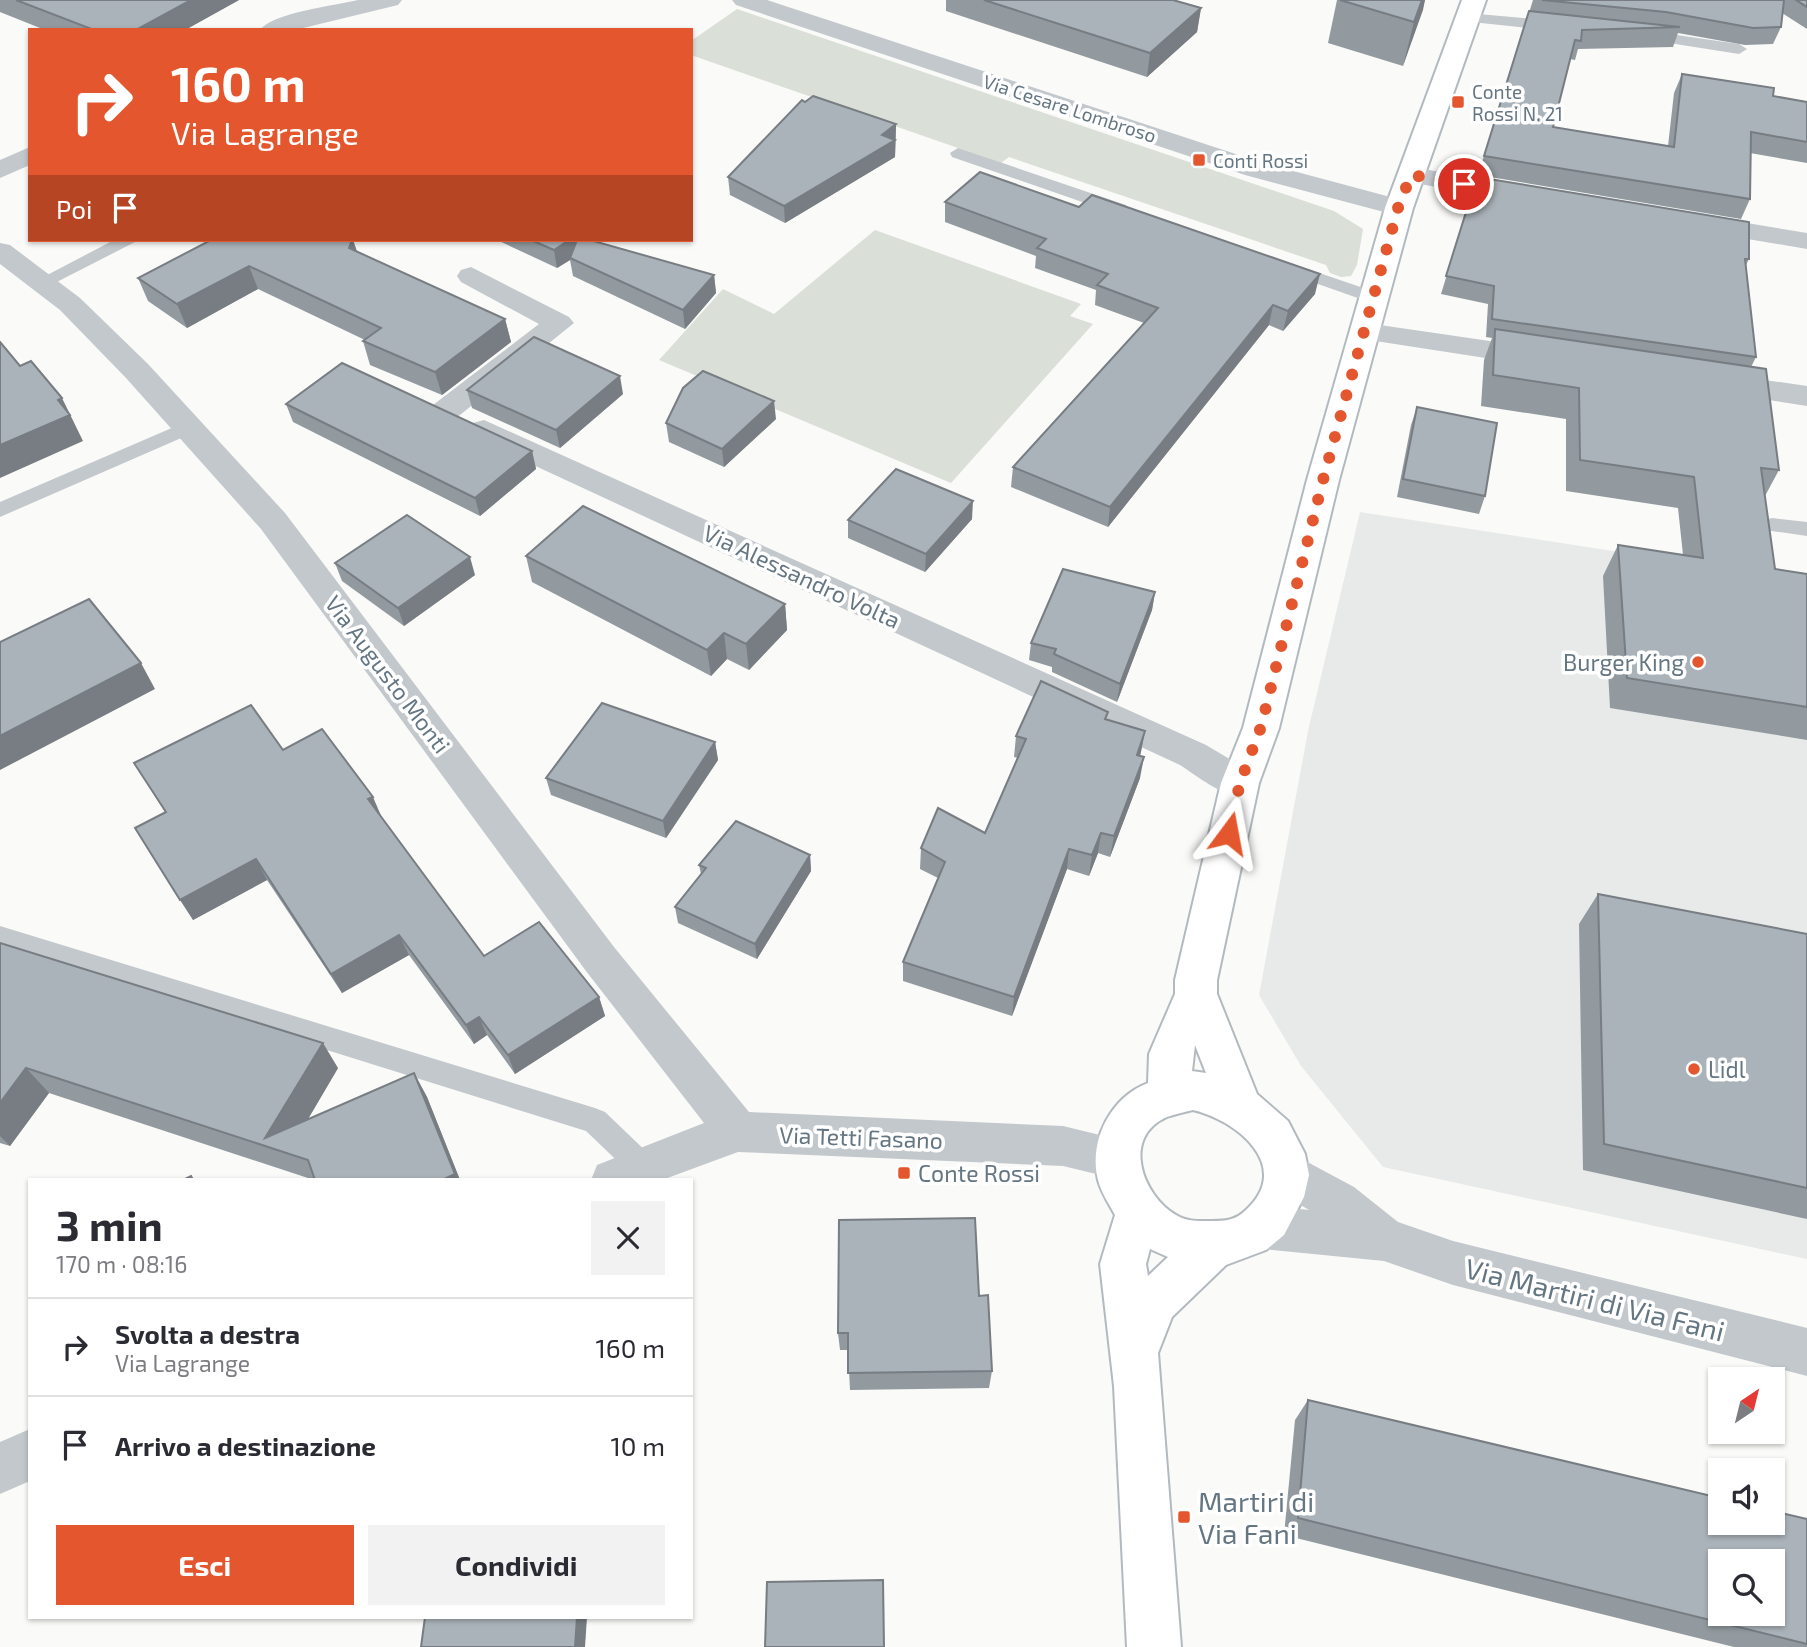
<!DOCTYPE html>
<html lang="it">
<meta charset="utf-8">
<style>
:root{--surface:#fff;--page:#f2f2f3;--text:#2b2b33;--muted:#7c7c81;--line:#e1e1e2;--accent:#e4572e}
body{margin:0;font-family:"Exo 2",sans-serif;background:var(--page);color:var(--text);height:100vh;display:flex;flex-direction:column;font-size:26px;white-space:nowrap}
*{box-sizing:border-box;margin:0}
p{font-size:23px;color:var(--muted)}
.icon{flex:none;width:38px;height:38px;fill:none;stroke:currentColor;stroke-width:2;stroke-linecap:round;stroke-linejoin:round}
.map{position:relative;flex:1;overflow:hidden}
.details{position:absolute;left:28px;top:1178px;width:665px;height:441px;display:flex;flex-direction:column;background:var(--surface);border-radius:0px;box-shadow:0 2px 5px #0004}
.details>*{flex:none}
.top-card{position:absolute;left:28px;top:28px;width:665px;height:214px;border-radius:0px;box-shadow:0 2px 5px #0004;background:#e4572e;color:#fff;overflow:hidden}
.needle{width:46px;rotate:35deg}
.controls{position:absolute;left:1708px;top:1367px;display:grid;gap:14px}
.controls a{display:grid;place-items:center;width:77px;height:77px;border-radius:0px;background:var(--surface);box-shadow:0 2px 5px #0004;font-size:35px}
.pin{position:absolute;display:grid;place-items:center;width:60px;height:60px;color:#fff;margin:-30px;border:4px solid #fff;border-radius:50%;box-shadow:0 2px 7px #0007}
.me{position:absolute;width:77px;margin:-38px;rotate:13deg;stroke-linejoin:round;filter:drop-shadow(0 0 5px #0008)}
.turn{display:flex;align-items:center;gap:24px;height:147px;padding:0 28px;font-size:32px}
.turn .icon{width:91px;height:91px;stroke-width:2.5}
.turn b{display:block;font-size:49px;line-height:60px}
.then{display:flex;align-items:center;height:66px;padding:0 28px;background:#0003;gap:14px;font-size:26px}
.round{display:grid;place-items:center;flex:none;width:74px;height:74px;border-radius:0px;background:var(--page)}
.headline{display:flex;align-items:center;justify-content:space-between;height:119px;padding:0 28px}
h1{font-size:42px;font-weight:700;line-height:52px}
.button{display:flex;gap:14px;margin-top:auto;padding:14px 28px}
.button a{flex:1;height:80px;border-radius:0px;background:var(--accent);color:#fff;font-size:28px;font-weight:700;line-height:80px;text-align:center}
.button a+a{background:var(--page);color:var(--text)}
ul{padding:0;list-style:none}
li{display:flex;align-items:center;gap:21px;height:98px;padding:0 28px;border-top:2px solid var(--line)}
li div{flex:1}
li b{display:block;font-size:26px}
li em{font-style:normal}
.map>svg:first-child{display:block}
.built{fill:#e8e9e9}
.green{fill:#dadfd7}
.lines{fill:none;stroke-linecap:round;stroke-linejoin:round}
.secondary-casing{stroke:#b3babf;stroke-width:4}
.lane{fill:#c3c8cc;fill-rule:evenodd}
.street{fill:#c3c8cc;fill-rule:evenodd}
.secondary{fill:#fff;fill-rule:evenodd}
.wall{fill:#929a9f}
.shaded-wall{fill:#777d82}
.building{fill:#aab3b9;stroke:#777d82;stroke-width:2;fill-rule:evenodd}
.route{stroke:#e4572e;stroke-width:12;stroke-dasharray:0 21.6}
.poi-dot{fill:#e4572e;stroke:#fff;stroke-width:2.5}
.labels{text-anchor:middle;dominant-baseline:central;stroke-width:7;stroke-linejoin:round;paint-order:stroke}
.far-poi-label{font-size:19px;fill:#657683;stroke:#fff;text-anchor:start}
.far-street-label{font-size:19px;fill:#657683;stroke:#fff}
.street-label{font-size:23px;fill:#657683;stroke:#fff}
.poi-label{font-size:23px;fill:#657683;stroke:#fff;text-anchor:start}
.near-street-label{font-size:28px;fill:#657683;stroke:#fff}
.near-poi-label{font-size:28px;fill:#657683;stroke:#fff;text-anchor:start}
</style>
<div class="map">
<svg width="1807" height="1647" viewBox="0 0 1807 1647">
<rect width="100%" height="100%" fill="#fafaf8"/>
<path class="built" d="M 1360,512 L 1807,581 L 1807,1259 L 1383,1167 L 1301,1066 L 1259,995 L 1308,731 Z"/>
<g class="green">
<path d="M 737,9 L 1334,211 L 1363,229 L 1357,265 L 1351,276 L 1341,277 L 1330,273 L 1326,265 L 1009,157 L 1001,163 L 691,55 L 691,41 Z"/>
<path d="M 875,230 L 1081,304 L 1070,316 L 1093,324 L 951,483 L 659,360 L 723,289 L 774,314 Z"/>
</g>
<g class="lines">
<g class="secondary-casing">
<path id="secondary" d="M 1462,0 L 1486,0 L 1413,208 L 1339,480 L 1279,728 L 1259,783 L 1217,980 L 1217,994 L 1257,1094 L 1288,1121 L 1305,1154 L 1309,1175 L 1304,1197 L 1284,1235 L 1266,1250 L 1226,1265 L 1172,1317 L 1158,1353 L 1181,1647 L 1127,1647 L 1114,1386 L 1100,1264 L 1115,1215 C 1109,1204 1101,1192 1098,1180 C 1088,1141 1111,1097 1148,1083 L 1149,1054 L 1175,994 L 1175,980 L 1221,783 L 1243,728 L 1307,480 L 1385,208 ZM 1195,1045 L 1206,1073 L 1192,1071 ZM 1193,1110 C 1236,1120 1294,1166 1246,1210 C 1236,1220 1226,1221 1212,1221 C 1199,1221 1187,1222 1176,1215 C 1142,1195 1121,1137 1167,1117 C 1175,1114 1185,1112 1193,1110 ZM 1150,1249 L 1168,1257 L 1148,1276 L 1146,1264 Z"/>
</g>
<g class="lane">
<path d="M 1467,13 L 1557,21 L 1565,26 L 1557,31 L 1462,21 L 1459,18 Z"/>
<path d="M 1642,30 L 1739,44 L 1747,49 L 1739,54 L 1637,38 L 1637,32 Z"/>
<path d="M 958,148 L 1126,205 L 1129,209 L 1120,214 L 1114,213 L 952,157 L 950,153 Z"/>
<path d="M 114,240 L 135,242 L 47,287 L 41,288 L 32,283 Z"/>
<path d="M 1290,263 L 1381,294 L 1384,298 L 1375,304 L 1369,302 L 1284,272 L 1281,268 L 1284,264 Z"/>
<path d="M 188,421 L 198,427 L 195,432 L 0,517 L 0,502 Z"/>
<path d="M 1772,518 L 1807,522 L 1807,536 L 1765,530 L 1761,525 L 1765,520 Z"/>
<path d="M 0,926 L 595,1108 L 605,1112 L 652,1157 L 656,1166 L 652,1175 L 642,1179 L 632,1175 L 586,1131 L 0,948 Z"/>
</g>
<g class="street">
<path d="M 358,0 L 402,0 L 398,5 L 295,30 L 260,30 C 272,13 337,5 358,0 Z"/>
<path d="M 732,0 L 767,0 L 1263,163 L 1409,202 L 1413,208 L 1409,214 L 1399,216 L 1245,175 L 736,5 Z"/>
<path d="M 30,147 L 30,165 L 0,178 L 0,160 Z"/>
<path d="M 1411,167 L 1525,186 L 1535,188 L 1538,194 L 1535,200 L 1525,202 L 1402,181 L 1398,175 L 1402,169 Z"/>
<path d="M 1699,215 L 1807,233 L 1807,249 L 1689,229 L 1685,223 L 1689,217 Z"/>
<path d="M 0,243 L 10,245 L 80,298 L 148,364 L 285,513 L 614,947 L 749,1112 L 1063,1126 L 1133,1143 L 1139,1158 L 1133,1173 L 1117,1179 L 1063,1166 L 738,1152 L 662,1180 L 591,1180 L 597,1165 L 704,1123 L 586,971 L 261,529 L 126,378 L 60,310 L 0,264 Z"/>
<path d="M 471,267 L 569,317 L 574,323 L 455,419 L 444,422 L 433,419 L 429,412 L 433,405 L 539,324 L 461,282 L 457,276 L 461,270 Z"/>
<path d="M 1366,323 L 1538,348 L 1549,350 L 1553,357 L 1549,364 L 1538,366 L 1356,338 L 1351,332 L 1356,326 Z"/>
<path d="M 1716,373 L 1807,386 L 1807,406 L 1705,390 L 1701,383 L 1705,376 Z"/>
<path d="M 484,420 L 1206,745 L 1253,773 L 1259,783 L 1253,793 C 1227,802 1202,779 1180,765 L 473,437 L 468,430 L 473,423 Z"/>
<path d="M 1285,1150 L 1354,1187 L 1398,1222 L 1453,1241 L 1807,1328 L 1807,1376 L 1453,1285 L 1384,1261 L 1263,1249 L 1247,1242 L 1240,1227 L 1247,1212 L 1263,1205 L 1309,1210 L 1269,1186 L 1263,1171 L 1269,1156 Z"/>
<path d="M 30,1429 L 30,1481 L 0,1494 L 0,1442 Z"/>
</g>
<use href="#secondary" class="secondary"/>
</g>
<g class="wall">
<path d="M 0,0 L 239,0 L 185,30 L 45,30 L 0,12 Z"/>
<path d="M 946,0 L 1173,0 L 1201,8 L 1197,32 L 1147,77 L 946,11 Z"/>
<path d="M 1337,0 L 1425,0 L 1403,66 L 1328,43 Z"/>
<path d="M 1533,0 L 1807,0 L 1807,29 L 1782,13 L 1781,27 L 1773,44 L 1745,45 L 1678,33 L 1673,47 L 1578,49 L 1575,60 L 1570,59 L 1553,127 L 1668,146 L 1674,93 L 1682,74 L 1773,96 L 1807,102 L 1807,163 L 1750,153 L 1750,199 L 1741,219 L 1478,175 Z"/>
<path d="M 896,124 L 895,157 L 785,223 L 730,195 L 728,177 Z"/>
<path d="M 1477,177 L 1749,259 L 1746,265 L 1756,357 L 1751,367 L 1779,470 L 1765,496 L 1775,569 L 1807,574 L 1807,740 L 1610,708 L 1603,576 L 1618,545 L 1683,555 L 1678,508 L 1566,491 L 1566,419 L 1481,406 L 1484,360 L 1492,338 L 1486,337 L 1488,304 L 1441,294 Z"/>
<path d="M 945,202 L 1315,294 L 1283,331 L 1269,325 L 1108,527 L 1011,487 L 1013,467 L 1144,323 L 1095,305 L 1096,290 L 1035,268 L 1036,256 L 945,222 Z"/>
<path d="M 353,240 L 357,251 L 505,319 L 511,342 L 442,395 L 370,365 L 363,341 L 365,340 L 258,289 L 187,328 L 148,301 L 138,278 Z"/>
<path d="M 497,240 L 599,240 L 597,242 L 714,275 L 716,293 L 685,329 L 573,276 L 570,260 L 557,268 Z"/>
<path d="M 467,390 L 623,394 L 560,448 L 472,408 Z"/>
<path d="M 286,404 L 532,451 L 536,469 L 480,516 L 293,422 Z"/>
<path d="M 1417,407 L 1485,496 L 1479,514 L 1397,497 L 1411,425 Z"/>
<path d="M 776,419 L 724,467 L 669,442 L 666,423 Z"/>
<path d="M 972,519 L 925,572 L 848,538 L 848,520 Z"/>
<path d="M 526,556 L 785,604 L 787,630 L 749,670 L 727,659 L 711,676 L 532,582 Z"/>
<path d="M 335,563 L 475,575 L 404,626 L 342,581 Z"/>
<path d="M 1155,592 L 1152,610 L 1117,702 L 1052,672 L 1052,667 L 1029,660 L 1031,643 Z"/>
<path d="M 1107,720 L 1145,731 L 1140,756 L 1140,778 L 1110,857 L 1098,853 L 1089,876 L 1067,869 L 1012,1016 L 903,981 L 903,962 L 938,878 L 920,869 L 921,848 L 985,833 L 1018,758 L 1014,757 L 1016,736 Z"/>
<path d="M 715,742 L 718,760 L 666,838 L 551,795 L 546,778 Z"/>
<path d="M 283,750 L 381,816 L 484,956 L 599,997 L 605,1016 L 515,1074 L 487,1035 L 474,1044 L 409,955 L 342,993 L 267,880 L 193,920 L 165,812 L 134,763 Z"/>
<path d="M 810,855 L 811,871 L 757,959 L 678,923 L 675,907 L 701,874 L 699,865 Z"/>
<path d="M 1598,894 L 1807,934 L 1807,1219 L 1583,1170 L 1579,924 Z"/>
<path d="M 0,943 L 338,1068 L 308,1119 L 414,1073 L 427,1097 L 460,1180 L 314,1180 L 49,1093 L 10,1146 L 0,1143 Z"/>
<path d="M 979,1296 L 992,1371 L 989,1388 L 850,1390 L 848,1350 L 840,1350 L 838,1333 Z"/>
<path d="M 1308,1400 L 1807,1519 L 1807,1647 L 1734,1647 L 1284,1535 L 1295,1420 Z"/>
</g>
<g class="shaded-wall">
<path d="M 191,0 L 239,0 L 185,30 L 136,30 Z"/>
<path d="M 1422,0 L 1425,0 L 1423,10 L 1403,66 L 1414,22 Z"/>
<path d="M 1201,8 L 1197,32 L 1147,77 L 1150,53 Z"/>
<path d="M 896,124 L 895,157 L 785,223 L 784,206 L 882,135 Z"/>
<path d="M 352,240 L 353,240 L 360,262 L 349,248 Z"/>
<path d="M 569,240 L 599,240 L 572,259 L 570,258 L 570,260 L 557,268 L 554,250 Z"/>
<path d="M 249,266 L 258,289 L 187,328 L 177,304 Z"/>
<path d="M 1320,274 L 1315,294 L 1283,331 L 1288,311 Z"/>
<path d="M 714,275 L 716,293 L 685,329 L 683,310 Z"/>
<path d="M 1273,305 L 1269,325 L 1108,527 L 1110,507 Z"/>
<path d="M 505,319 L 511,342 L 442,395 L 435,372 Z"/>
<path d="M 620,376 L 623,394 L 560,448 L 556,430 Z"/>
<path d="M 62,398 L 83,441 L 0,478 L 0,445 L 58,400 Z"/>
<path d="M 774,401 L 776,419 L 724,467 L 722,449 Z"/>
<path d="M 532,451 L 536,469 L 480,516 L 475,498 Z"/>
<path d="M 973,501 L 972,519 L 925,572 L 926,554 Z"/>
<path d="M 470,557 L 475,575 L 404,626 L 398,608 Z"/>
<path d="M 1155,592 L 1152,610 L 1117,702 L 1120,684 Z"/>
<path d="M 785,604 L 787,630 L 749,670 L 746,644 Z"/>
<path d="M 724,633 L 727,659 L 711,676 L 707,650 Z"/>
<path d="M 141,663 L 155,689 L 0,770 L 0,736 Z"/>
<path d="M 1145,731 L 1141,752 L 1133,776 L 1137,755 Z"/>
<path d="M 715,742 L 718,760 L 666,838 L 663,821 Z"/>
<path d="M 1144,757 L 1140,778 L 1110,857 L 1114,836 Z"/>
<path d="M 373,797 L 382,818 L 368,799 Z"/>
<path d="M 1101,833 L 1098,853 L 1089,876 L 1092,855 Z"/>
<path d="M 1069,849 L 1067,869 L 1012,1016 L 1014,997 Z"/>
<path d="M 810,855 L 811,871 L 757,959 L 755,944 Z"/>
<path d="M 256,859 L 267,880 L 193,920 L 180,900 Z"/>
<path d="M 399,935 L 409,955 L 342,993 L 331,974 Z"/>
<path d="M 599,997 L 605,1016 L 515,1074 L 508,1055 Z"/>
<path d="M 479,1017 L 487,1035 L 474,1044 L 466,1025 Z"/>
<path d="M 323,1043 L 338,1068 L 288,1153 L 265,1138 Z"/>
<path d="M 26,1068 L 49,1093 L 10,1146 L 0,1136 L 0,1103 Z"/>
<path d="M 414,1073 L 427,1097 L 460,1180 L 442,1180 Z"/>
<path d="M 577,1617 L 587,1617 L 585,1647 L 575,1647 Z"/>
</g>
<g class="building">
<path d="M 16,0 L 191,0 L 136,30 L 94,30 Z"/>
<path d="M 984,0 L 1173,0 L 1201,8 L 1150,53 Z"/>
<path d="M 1340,0 L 1422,0 L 1414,22 Z"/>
<path d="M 1542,0 L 1784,0 L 1781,27 L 1753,28 L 1666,12 Z"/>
<path d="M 1796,0 L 1807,0 L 1807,7 Z"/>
<path d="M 1529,11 L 1680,27 L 1582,30 L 1581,41 L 1575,40 L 1553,127 L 1674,147 L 1682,74 L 1774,88 L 1773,96 L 1807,102 L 1807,142 L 1751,132 L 1750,199 L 1484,156 Z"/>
<path d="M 813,96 L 896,124 L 882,135 L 895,140 L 784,206 L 728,177 L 802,100 L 805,102 Z"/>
<path d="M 980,172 L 1079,207 L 1092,195 L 1320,274 L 1288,311 L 1273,305 L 1110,507 L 1013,467 L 1158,308 L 1097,285 L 1108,274 L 1037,248 L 1046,239 L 945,202 Z"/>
<path d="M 1477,177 L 1749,222 L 1749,259 L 1745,259 L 1756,357 L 1492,319 L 1494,286 L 1446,276 Z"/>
<path d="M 211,240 L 352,240 L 349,248 L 505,319 L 435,372 L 363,341 L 381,328 L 249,266 L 177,304 L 138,278 Z"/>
<path d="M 531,240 L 569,240 L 554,250 Z"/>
<path d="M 577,240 L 590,240 L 714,275 L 683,310 L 570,258 Z"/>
<path d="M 1495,329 L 1766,369 L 1779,470 L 1761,468 L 1775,569 L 1807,574 L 1807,707 L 1627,678 L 1618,545 L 1703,558 L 1694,477 L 1580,460 L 1579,388 L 1493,375 Z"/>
<path d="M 534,337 L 620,376 L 556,430 L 467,390 Z"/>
<path d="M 0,342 L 20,366 L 31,361 L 62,398 L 58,400 L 70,415 L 0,445 Z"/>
<path d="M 342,363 L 532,451 L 475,498 L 286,404 Z"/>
<path d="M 703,371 L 774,401 L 722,449 L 666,423 L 683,388 Z"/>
<path d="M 1417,407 L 1497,423 L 1485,496 L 1403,479 Z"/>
<path d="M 896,469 L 973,501 L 926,554 L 848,520 Z"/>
<path d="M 583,506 L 785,604 L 746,644 L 724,633 L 707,650 L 526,556 Z"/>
<path d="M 407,515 L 470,557 L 398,608 L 335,563 Z"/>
<path d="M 1063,569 L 1155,592 L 1120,684 L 1054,654 L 1056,649 L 1031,643 Z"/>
<path d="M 89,599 L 141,663 L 0,736 L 0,642 Z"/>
<path d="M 1041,681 L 1108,712 L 1105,719 L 1145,731 L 1137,755 L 1144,757 L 1114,836 L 1101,833 L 1092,855 L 1069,849 L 1014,997 L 903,962 L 945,862 L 921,848 L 938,808 L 985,833 L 1026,739 L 1016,736 Z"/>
<path d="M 602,703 L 715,742 L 663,821 L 546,778 Z"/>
<path d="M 251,705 L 283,750 L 322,729 L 373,797 L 368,799 L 484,956 L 539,922 L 599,997 L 508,1055 L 479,1017 L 466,1025 L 399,935 L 331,974 L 256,859 L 180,900 L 135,828 L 166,812 L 134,763 Z"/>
<path d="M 736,821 L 810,855 L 755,944 L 675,907 L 706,868 L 699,865 Z"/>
<path d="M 1598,894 L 1807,934 L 1807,1188 L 1604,1144 Z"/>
<path d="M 0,943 L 323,1043 L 265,1138 L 414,1073 L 455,1174 L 442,1180 L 315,1180 L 308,1160 L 26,1068 L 0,1103 Z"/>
<path d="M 191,1176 L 193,1180 L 183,1180 Z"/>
<path d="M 975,1218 L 979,1296 L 988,1295 L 992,1371 L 848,1373 L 848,1333 L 838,1333 L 839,1220 Z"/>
<path d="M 1308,1400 L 1720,1498 L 1720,1522 L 1773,1522 L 1773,1511 L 1807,1519 L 1807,1644 L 1298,1518 ZM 1720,1561 L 1773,1561 L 1773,1614 L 1720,1614 Z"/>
<path d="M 883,1580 L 884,1647 L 765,1647 L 767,1582 Z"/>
<path d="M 425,1617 L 577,1617 L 575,1647 L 421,1647 Z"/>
</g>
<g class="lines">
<path class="route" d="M 1229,833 L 1240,783 L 1261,727 L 1323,480 L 1398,208 L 1411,175 L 1464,184"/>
</g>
<g class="poi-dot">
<rect x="1451" y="95" width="14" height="14" rx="3.5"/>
<rect x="1192" y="153" width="14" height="14" rx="3.5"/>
<circle cx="1698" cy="662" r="7"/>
<circle cx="1694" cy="1069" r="7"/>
<rect x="897" y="1166" width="14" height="14" rx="3.5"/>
<rect x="1177" y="1510" width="14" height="14" rx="3.5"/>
</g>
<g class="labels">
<g class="far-poi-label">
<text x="1472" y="91">Conte<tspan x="1472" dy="22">Rossi N. 21</tspan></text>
<text x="1213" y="160">Conti Rossi</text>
</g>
<g class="far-street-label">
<text transform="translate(1070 108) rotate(18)">Via Cesare Lombroso</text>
</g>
<g class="street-label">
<text transform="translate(802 576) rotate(25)">Via Alessandro Volta</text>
<text transform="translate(388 674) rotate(53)">Via Augusto Monti</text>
<text transform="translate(861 1137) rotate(2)">Via Tetti Fasano</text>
</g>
<g class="poi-label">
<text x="1684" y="662" text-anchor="end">Burger King</text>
<text x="1708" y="1069">Lidl</text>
<text x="918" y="1173">Conte Rossi</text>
</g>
<g class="near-street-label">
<text transform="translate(1595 1299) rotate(14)">Via Martiri di Via Fani</text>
</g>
<g class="near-poi-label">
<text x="1198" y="1501">Martiri di<tspan x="1198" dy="32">Via Fani</tspan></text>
</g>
</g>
</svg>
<div class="controls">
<a><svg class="needle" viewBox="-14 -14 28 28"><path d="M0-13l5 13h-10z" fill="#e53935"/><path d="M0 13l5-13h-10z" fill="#7c7c81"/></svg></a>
<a><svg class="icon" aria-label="sound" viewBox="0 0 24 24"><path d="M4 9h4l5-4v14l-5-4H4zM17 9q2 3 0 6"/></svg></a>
<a><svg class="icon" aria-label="search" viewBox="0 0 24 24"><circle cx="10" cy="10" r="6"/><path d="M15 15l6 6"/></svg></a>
</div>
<div class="pin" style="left:1464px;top:184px;background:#d93025"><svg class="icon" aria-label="arrive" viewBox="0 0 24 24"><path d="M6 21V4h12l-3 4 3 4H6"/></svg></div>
<svg class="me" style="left:1229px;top:833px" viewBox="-20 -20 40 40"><path d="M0-17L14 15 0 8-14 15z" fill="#e4572e" stroke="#fff" stroke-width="4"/></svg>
<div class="top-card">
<div class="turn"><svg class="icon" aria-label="right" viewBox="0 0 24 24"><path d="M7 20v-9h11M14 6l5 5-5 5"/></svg><div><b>160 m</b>Via Lagrange</div></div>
<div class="then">Poi<svg class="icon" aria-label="arrive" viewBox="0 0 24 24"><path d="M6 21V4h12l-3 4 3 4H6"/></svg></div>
</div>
<section class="details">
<div class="headline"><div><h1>3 min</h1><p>170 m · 08:16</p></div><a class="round"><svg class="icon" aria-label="close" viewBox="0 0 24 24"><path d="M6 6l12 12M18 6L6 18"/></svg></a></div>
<ul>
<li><svg class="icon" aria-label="right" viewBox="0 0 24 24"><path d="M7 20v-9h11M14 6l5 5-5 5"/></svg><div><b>Svolta a destra</b><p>Via Lagrange</p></div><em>160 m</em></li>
<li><svg class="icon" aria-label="arrive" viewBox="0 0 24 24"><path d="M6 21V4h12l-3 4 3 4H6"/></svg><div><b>Arrivo a destinazione</b></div><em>10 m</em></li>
</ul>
<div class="button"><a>Esci</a><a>Condividi</a></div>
</section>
</div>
